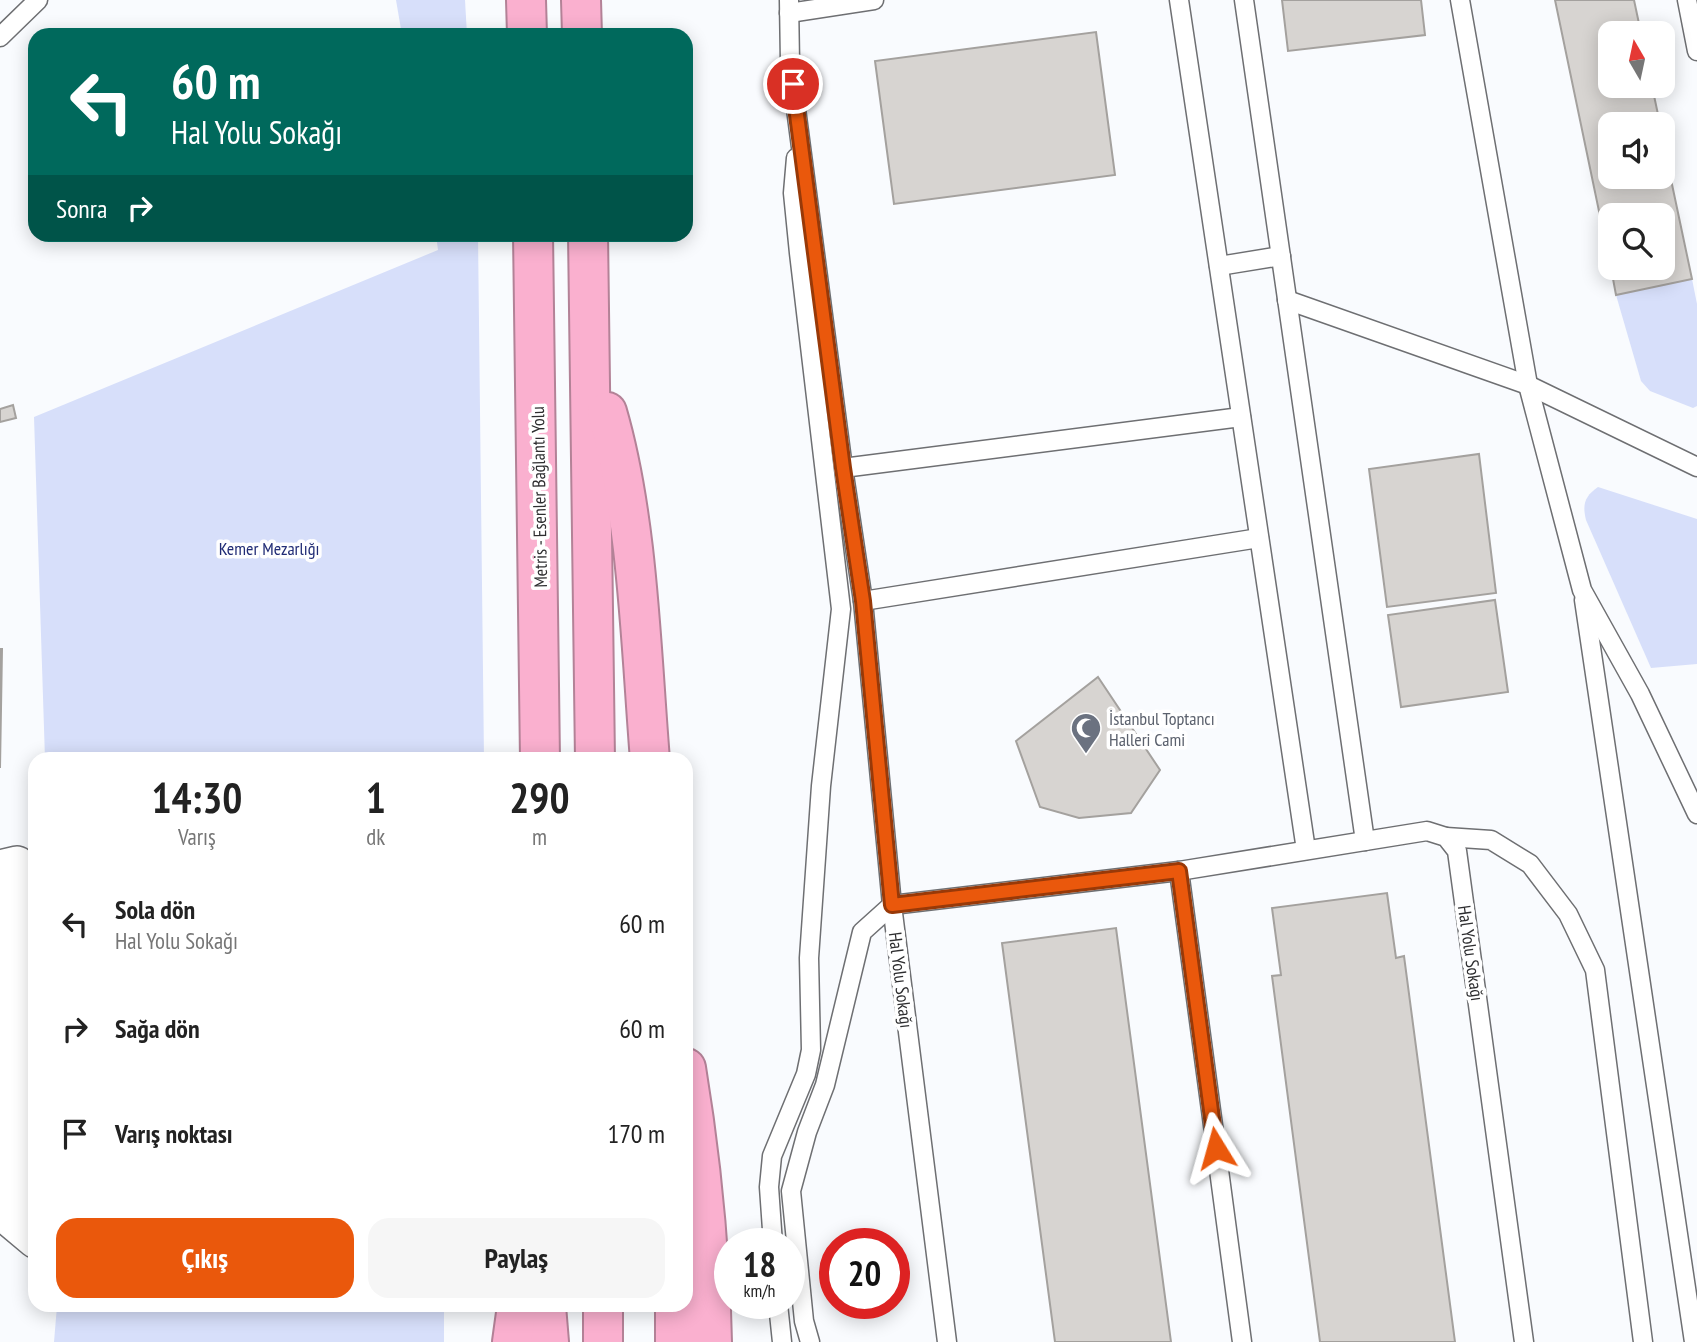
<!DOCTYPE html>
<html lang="tr">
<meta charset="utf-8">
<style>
:root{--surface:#fff;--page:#f6f6f6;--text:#222;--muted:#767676;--accent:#ea580c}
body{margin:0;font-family:"PT Sans Narrow",sans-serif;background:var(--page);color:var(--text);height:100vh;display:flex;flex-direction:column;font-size:26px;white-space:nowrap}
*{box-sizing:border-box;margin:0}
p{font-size:23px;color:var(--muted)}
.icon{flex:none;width:38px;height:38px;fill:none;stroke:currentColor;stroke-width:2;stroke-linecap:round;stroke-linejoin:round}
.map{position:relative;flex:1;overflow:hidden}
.details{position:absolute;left:28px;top:752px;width:665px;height:560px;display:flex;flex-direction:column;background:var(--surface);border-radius:21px;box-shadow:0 4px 18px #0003}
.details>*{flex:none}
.top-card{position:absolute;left:28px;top:28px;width:665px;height:214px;border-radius:21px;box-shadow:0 4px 18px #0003;background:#00695c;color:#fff;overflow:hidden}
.needle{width:46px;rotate:351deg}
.controls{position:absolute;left:1598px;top:21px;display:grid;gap:14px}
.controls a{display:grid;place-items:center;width:77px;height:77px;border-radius:14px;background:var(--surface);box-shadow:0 4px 18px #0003;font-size:35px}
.speed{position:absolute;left:714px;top:1228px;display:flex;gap:14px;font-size:35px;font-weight:700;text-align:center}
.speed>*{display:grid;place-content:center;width:91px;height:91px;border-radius:50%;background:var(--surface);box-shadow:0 4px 18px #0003;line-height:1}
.speed small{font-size:18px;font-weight:400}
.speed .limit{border:10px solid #d22;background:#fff;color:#111}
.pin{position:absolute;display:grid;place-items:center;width:60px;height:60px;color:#fff;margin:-30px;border:4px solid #fff;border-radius:50%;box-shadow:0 2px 7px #0007}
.me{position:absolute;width:77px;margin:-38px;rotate:352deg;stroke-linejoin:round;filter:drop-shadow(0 0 5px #0008)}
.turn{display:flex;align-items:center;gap:24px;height:147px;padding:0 28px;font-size:32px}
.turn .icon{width:91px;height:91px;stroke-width:2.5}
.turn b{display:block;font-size:49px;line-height:60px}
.then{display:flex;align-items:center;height:66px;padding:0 28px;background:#0003;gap:14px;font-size:26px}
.eta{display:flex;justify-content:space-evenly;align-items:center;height:119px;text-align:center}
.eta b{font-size:42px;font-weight:700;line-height:49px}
.button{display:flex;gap:14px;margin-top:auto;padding:14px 28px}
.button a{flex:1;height:80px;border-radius:21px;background:var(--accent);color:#fff;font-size:28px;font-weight:700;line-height:80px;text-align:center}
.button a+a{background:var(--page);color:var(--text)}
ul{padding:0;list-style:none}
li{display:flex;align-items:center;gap:21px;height:105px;padding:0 28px}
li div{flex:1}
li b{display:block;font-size:26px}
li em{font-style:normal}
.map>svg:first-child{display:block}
.green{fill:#d7dffa}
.building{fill:#d7d4d1;stroke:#a4a19e;stroke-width:2}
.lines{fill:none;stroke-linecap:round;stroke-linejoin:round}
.lane-casing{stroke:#6e6f72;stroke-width:21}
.street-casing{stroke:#6e6f72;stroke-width:38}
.highway-casing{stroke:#b38297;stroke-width:42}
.lane{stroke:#fff;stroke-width:18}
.street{stroke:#fff;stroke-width:35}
.highway{stroke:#fab0cf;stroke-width:38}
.route-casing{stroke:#983908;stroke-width:18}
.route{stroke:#ea580c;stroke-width:12}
.labels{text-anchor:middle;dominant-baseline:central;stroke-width:7;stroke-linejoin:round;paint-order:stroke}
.street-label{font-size:18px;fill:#2e2e30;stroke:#fff}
.park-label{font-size:18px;fill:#212c75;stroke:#fff}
.worship-label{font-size:18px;fill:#5b616d;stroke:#fff;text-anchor:start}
</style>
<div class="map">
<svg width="1697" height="1342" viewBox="0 0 1697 1342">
<rect width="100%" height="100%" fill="#f9fbfe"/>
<g class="green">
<path d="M 396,0 L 465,0 L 467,35 L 402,35 Z"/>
<path d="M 436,235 L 478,235 L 484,759 L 45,759 L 34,417 L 438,250 Z"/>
<path d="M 1692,279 L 1697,304 L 1697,406 L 1693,408 L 1650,391 L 1641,381 L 1616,295 Z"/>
<path d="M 1598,487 L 1697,519 L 1697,664 L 1651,668 L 1586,520 C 1582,504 1585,496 1598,487 Z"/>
<path d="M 57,1306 L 444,1306 L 444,1342 L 54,1342 Z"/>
</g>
<g class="building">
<path d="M 1282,0 L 1421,0 L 1425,35 L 1288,51 Z"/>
<path d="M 1555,0 L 1634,0 L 1641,33 L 1610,33 L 1610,86 L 1652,86 L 1660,124 L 1610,124 L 1610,177 L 1662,177 L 1662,137 L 1692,279 L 1616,295 L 1611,268 L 1662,268 L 1662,215 L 1610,215 L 1610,264 Z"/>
<path d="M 1096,32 L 1115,175 L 894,204 L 875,61 Z"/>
<path d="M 13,405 L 16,418 L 0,422 L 0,409 Z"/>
<path d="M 1479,454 L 1496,593 L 1387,607 L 1369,469 Z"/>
<path d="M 1495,600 L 1508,692 L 1401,707 L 1388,615 Z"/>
<path d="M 0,649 L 2,649 L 0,768 Z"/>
<path d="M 1098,677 L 1160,770 L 1131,813 L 1079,818 L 1040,807 L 1016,741 Z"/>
<path d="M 1387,893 L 1396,958 L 1404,956 L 1455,1342 L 1320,1342 L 1272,976 L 1281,975 L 1272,908 Z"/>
<path d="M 1116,928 L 1171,1342 L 1055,1342 L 1002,943 Z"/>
</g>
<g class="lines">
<g class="lane-casing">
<g id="lane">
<path d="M 789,0 L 790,63 L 843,468 L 863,601 L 892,905 L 947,1342"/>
<path d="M 1179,0 L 1306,850"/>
<path d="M 1244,0 L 1365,841"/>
<path d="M 1460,0 L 1528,385 L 1582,590 L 1640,694 L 1697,814"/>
<path d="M 1687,0 L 1697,51"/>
<path d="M 789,13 L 874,0"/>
<path d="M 0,37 L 38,0"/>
<path d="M 1219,266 L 1281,256"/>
<path d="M 1287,300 L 1528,385 L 1697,467"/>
<path d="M 843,468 L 1241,417"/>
<path d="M 1584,600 L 1694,1342"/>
<path d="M 863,601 L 1259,538"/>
<path d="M 1446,837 L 1491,840 L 1530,864 L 1568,914 L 1595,970 L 1643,1342"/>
<path d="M 1179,871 L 1242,1342"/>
<path d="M 892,905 L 1179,871 L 1427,831 L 1446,837 L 1457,851 L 1524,1342"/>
<path d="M 773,1244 L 769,1187 L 772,1156 L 806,1074 L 811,1050 L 809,958 L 821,786 L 841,609 L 799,253 L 793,193 L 796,158"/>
<path d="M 778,1304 L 782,1342"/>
<path d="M 810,1342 L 804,1321 L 791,1191 L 807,1132 L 825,1085 L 862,932 L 892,905"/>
</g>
</g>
<g class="street-casing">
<path id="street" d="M 0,868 L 17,864 L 11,1220 L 35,1240"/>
</g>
<g class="highway-casing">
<g id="highway">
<path d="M 526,0 L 527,35"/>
<path d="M 581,0 L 582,35"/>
<path d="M 533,234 L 540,760"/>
<path d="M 588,234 L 595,760"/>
<path d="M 607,412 C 638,518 641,649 650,760"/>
<path d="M 686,1068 C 701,1159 710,1249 712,1342"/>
<path d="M 546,1306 L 549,1342"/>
<path d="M 603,1306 L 603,1342"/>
<path d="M 675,1306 L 675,1342"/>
<path d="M 512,1342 L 517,1306"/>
</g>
</g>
<use href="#lane" class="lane"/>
<use href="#street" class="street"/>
<use href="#highway" class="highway"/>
</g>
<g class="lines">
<g class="route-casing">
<path id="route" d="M 793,84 L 843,468 L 863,601 L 892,905 L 1179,871 L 1216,1148"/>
</g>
<use href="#route" class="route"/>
</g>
<defs>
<g id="mosque-pin" transform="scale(1.575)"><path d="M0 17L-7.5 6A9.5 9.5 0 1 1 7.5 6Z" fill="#6b7280" stroke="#fff"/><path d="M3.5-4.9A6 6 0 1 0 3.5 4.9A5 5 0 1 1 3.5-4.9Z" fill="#fff"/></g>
</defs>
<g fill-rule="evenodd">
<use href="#mosque-pin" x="1086" y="728"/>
</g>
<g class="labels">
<g class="street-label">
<text transform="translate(539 497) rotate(-91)">Metris - Esenler Bağlantı Yolu</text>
<text transform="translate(1471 953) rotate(82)">Hal Yolu Sokağı</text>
<text transform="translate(901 980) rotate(83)">Hal Yolu Sokağı</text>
</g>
<g class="park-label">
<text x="269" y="548">Kemer Mezarlığı</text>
</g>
<g class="worship-label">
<text x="1109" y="718">İstanbul Toptancı<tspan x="1109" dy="21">Halleri Cami</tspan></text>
</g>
</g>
</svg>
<div class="controls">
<a><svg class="needle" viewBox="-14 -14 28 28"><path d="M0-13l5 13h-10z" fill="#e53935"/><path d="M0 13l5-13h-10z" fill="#767676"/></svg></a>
<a><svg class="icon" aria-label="sound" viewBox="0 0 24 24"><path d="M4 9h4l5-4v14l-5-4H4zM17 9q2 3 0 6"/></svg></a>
<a><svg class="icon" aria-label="search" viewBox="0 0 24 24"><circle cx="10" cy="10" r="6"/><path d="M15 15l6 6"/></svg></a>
</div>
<div class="speed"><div>18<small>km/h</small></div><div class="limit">20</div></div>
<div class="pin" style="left:793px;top:84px;background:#d93025"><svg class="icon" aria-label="arrive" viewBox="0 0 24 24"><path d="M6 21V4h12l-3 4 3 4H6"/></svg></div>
<svg class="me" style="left:1216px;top:1148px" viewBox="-20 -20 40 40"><path d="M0-17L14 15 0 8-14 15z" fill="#ea580c" stroke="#fff" stroke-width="4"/></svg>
<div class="top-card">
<div class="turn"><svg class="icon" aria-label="left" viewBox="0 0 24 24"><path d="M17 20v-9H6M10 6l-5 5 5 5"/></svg><div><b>60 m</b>Hal Yolu Sokağı</div></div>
<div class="then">Sonra<svg class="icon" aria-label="right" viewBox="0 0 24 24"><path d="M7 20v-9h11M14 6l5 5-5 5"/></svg></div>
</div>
<section class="details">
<div class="eta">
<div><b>14:30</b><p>Varış</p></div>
<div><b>1</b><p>dk</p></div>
<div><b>290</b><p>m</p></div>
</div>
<ul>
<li><svg class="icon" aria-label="left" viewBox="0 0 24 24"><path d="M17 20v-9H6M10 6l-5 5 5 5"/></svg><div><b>Sola dön</b><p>Hal Yolu Sokağı</p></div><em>60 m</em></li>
<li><svg class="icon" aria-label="right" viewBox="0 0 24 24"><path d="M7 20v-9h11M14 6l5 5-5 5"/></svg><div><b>Sağa dön</b></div><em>60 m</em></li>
<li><svg class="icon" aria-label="arrive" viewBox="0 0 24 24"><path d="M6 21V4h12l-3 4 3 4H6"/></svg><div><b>Varış noktası</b></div><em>170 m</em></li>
</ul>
<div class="button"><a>Çıkış</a><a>Paylaş</a></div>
</section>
</div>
